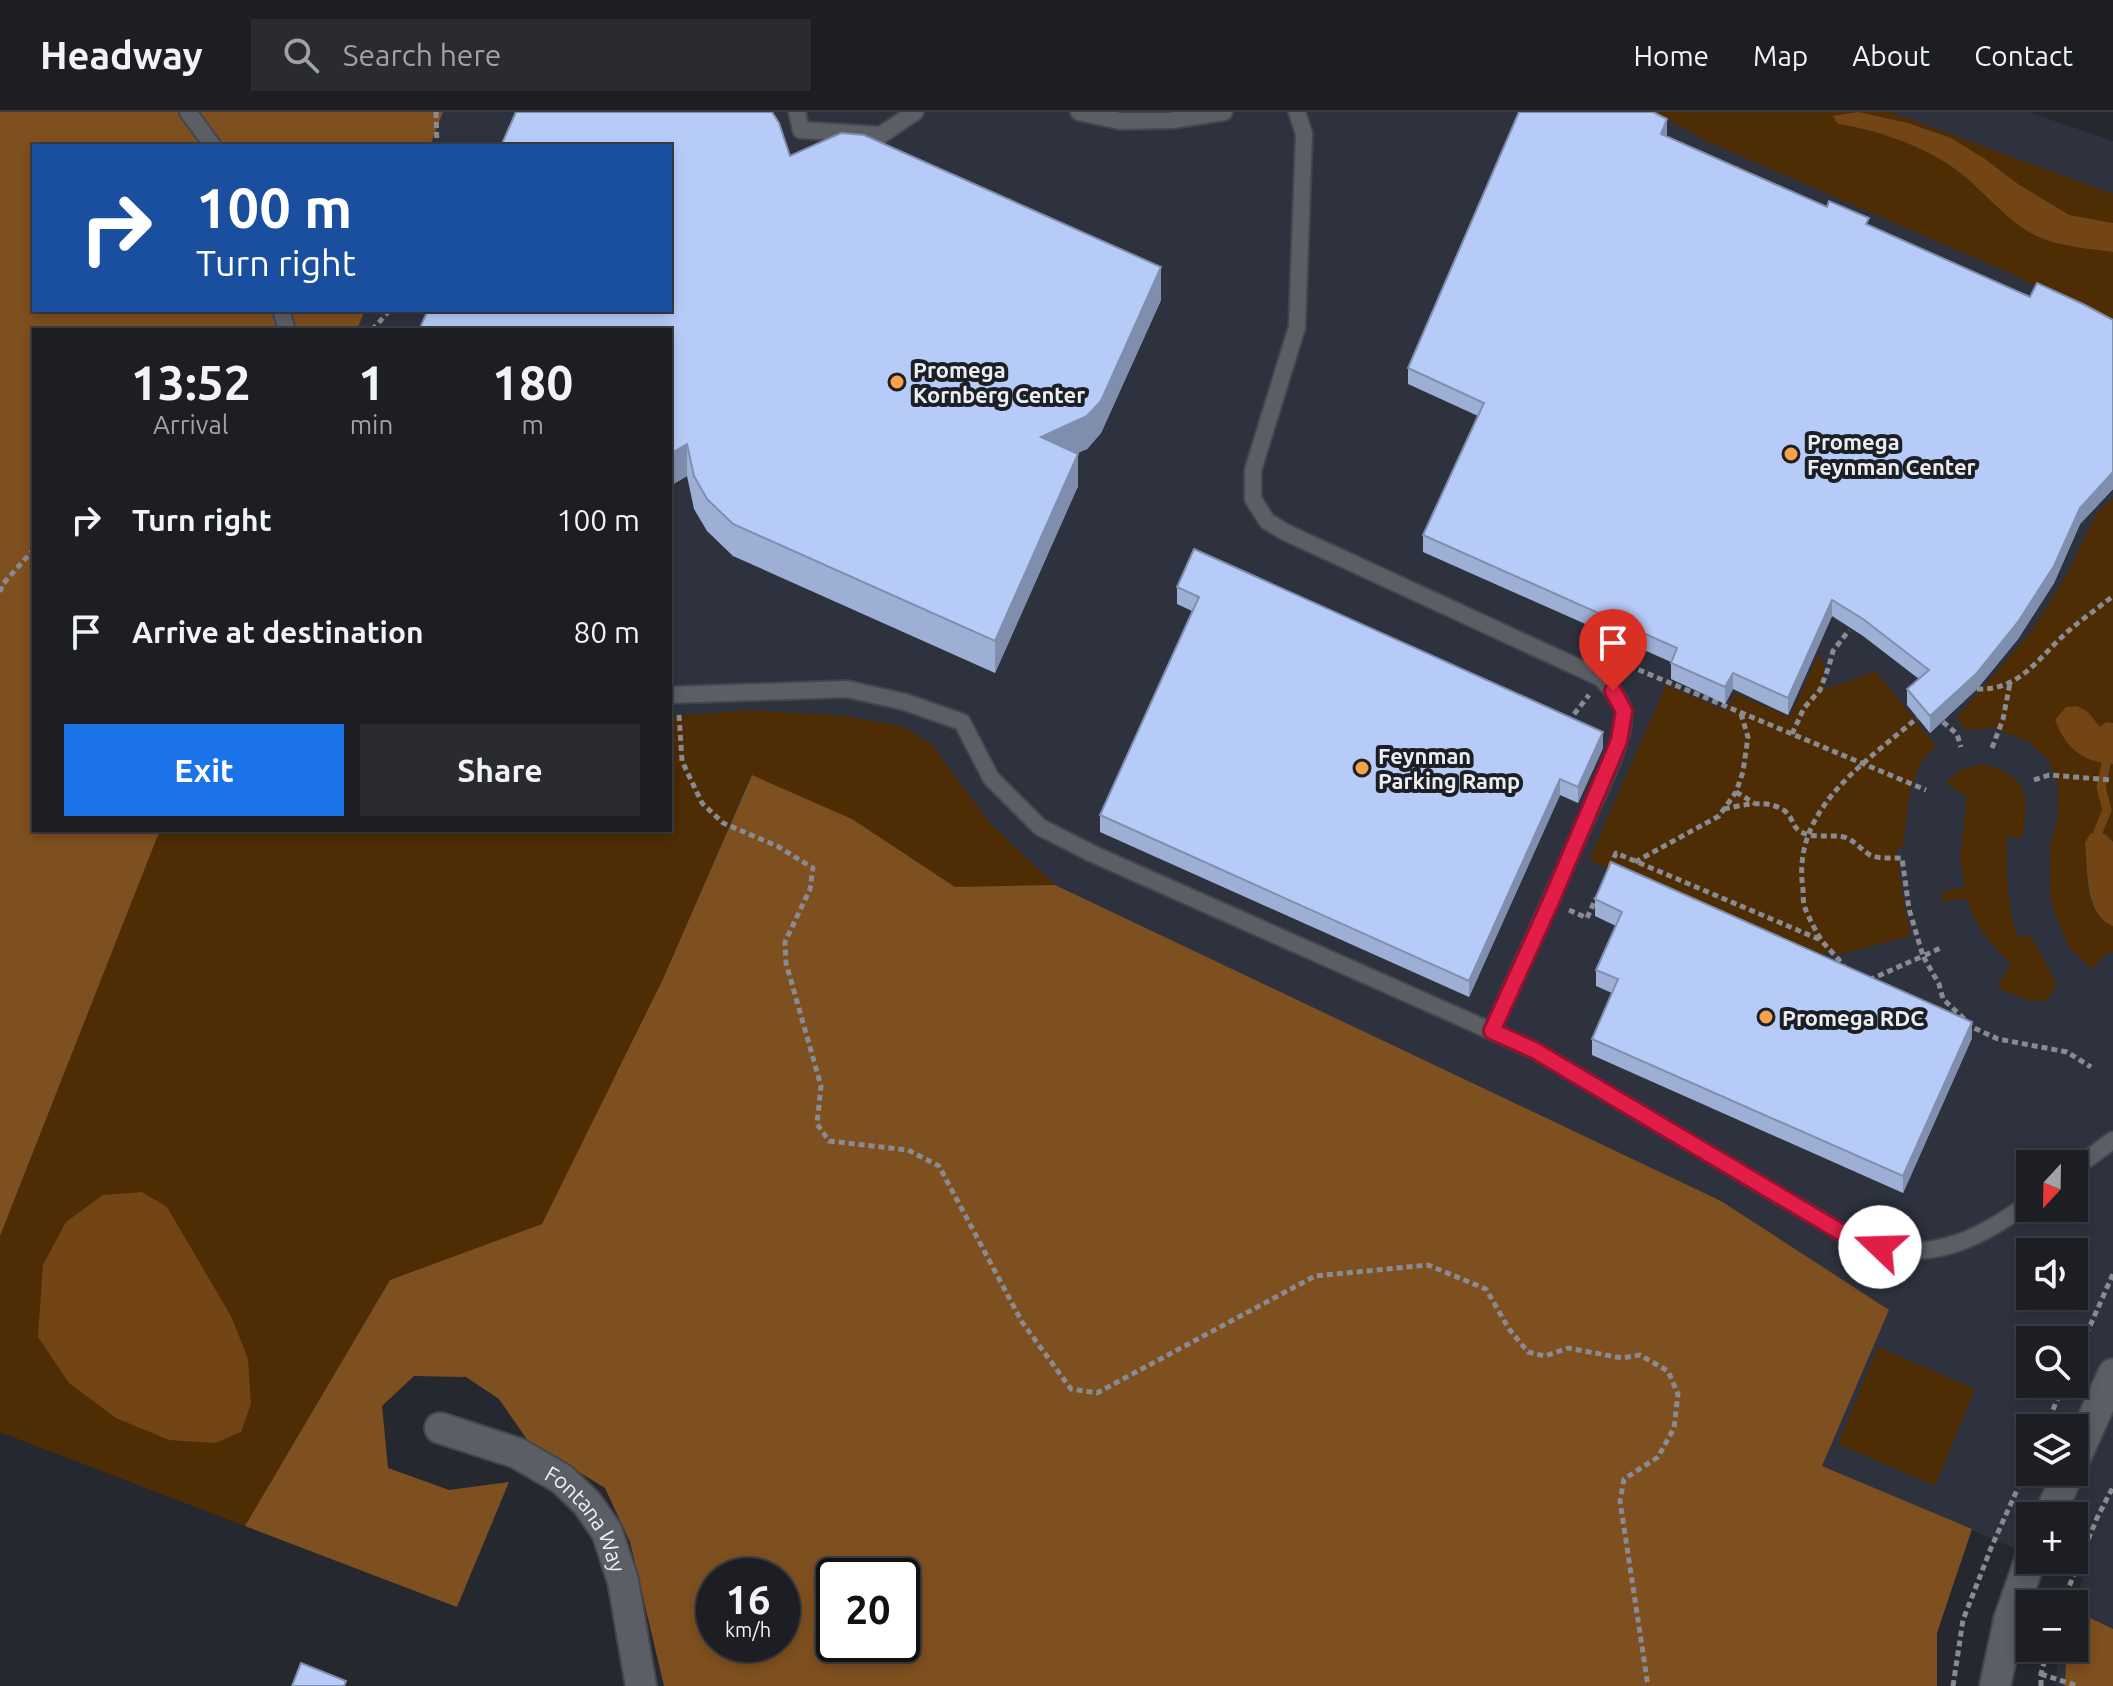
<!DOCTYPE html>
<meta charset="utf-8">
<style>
:root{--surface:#1c1e23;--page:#292b30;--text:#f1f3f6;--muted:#a0a2a6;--line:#3a3c41;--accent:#1a73e8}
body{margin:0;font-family:Ubuntu,sans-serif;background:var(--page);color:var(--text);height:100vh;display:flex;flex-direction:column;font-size:30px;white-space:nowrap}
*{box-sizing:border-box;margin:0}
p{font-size:26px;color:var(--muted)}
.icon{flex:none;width:44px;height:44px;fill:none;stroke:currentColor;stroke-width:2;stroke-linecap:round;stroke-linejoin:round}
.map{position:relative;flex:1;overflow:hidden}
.panel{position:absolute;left:32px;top:216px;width:640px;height:504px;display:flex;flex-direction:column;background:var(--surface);border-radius:0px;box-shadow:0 4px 12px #0003,0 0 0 2px var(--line)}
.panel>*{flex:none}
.banner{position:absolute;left:32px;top:32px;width:640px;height:168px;border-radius:0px;box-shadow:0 4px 12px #0003,0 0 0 2px var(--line);background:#1a4fa0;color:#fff;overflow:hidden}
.needle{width:52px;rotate:202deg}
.buttons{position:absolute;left:2016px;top:1038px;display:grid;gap:16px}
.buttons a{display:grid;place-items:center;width:72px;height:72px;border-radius:0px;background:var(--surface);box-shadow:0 4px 12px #0003,0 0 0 2px var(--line);font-size:40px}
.speed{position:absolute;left:696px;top:1446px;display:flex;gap:16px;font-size:40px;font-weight:700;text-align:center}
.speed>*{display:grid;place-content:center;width:104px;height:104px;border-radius:50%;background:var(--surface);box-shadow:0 4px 12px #0003,0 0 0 2px var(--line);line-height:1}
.speed small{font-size:20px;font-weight:400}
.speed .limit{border:4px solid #111;border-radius:12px;background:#fff;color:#111}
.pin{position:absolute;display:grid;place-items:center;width:68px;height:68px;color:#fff;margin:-82px -34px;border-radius:50% 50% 50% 0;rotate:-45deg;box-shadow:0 0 8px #0007}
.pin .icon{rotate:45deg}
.me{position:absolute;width:88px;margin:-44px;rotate:291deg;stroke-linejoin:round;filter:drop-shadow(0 0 6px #0008)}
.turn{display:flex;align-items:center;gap:28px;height:168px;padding:0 32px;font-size:36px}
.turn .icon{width:104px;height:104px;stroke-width:2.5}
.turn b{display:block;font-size:56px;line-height:68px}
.eta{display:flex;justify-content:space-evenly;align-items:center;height:136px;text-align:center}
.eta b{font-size:48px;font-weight:700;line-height:56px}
.button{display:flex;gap:16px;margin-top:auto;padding:16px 32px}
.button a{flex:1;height:92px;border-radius:0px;background:var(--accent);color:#fff;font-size:32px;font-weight:700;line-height:92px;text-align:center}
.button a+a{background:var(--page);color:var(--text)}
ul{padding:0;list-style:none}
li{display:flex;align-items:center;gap:24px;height:112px;padding:0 32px}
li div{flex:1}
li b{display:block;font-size:30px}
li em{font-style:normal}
header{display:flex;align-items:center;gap:48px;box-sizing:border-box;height:112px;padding:0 40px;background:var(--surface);border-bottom:2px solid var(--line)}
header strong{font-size:38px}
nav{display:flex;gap:44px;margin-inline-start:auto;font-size:28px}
.search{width:560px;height:72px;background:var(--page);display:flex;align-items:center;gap:20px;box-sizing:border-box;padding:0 28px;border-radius:0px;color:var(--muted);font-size:30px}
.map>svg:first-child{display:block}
.built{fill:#2d323e;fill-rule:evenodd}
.green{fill:#4e2c04}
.forest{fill:#7e4f1f;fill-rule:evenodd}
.water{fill:#734514}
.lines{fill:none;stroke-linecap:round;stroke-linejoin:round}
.stream{stroke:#734514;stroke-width:9}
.lane-casing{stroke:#43464c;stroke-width:20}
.street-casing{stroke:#43464c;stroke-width:34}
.path{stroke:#898b91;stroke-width:5;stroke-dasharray:6 4;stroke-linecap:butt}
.lane{stroke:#5b5e65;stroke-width:16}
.street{stroke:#5b5e65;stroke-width:30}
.wall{fill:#9dafd5}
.shaded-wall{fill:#808eae}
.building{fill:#b7cbf8;stroke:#808eae;stroke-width:2}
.route-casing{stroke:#92132f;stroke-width:20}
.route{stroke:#e11d48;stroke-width:14}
.poi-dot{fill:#f7a149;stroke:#1c1f25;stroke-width:3}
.labels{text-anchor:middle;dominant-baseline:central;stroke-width:8;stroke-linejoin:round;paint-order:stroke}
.poi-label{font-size:22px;font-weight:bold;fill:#eceef2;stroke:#1c1f25;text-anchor:start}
.street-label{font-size:22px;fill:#eceef2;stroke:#1c1f25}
</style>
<header>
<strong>Headway</strong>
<div class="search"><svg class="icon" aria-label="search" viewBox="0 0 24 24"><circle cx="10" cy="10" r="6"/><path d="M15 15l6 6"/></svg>Search here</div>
<nav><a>Home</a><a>Map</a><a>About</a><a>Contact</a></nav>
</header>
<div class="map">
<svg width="2113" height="1574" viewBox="0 0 2113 1574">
<rect width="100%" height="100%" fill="#25282f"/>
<path class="built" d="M 443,0 L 2028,0 L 2113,29 L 2113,1574 L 2055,1574 L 2059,1536 L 2074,1536 L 2074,1494 L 2083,1467 L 2042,1448 L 2074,1448 L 2074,1404 L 2030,1404 L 2030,1443 L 1822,1354 L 466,1265 L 414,1264 L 382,1294 L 388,1356 L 449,1378 L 509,1370 L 457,1495 L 0,1320 L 0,1124 L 160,718 L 670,718 L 670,218 L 357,218 L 365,198 L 670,198 L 670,34 L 430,34 ZM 2030,1052 L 2074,1052 L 2074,1096 L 2030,1096 ZM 2030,1140 L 2074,1140 L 2074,1184 L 2030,1184 ZM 2030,1228 L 2074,1228 L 2074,1272 L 2030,1272 ZM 2030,1316 L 2074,1316 L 2074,1360 L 2030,1360 Z"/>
<g class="green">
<path d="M 1655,0 L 1856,0 L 1834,4 L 1838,12 C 1876,18 1915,31 1948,52 C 1976,70 1996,98 2024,117 C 2049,134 2083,136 2113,140 L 2113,215 L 2012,162 L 1706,29 Z"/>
<path d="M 1858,0 L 1890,0 L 2113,82 L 2113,111 L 2069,103 L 2018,72 L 1985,47 L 1951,26 L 1908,11 Z"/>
<path d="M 2113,386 L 2113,611 L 2106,610 L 2101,616 L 2088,600 L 2100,651 L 2113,652 L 2113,730 L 2106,723 L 2085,731 C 2087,758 2083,803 2113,814 L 2113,840 L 2107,841 L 2092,857 L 2069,835 L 2051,791 L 2050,734 L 2058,706 L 2058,675 L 2049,649 L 2029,630 L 1994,616 L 1965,618 L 1957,605 L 2030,521 L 2065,466 L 2097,401 Z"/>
<path d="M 1819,541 L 1824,553 L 1824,578 L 1875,559 L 1936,634 L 1921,650 L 1910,679 L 1903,735 L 1897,737 L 1902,781 L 1911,824 L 1841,842 L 1825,839 L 1821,851 L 1589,748 L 1666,573 L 1726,599 L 1735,581 L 1790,605 Z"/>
<path d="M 748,598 L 844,604 L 902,614 L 932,633 L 988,709 L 1055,773 L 955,775 L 852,707 L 751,663 L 663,867 L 542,1113 L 390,1168 L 245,1414 L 0,1320 L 0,1124 L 160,718 L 670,718 L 670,605 Z"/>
<path d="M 1982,652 C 2030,664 2029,683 2022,727 L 2007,725 C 2006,764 2007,788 2017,826 L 2030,823 L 2056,870 L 2053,881 L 2045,889 L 2030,889 L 1997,875 L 2011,852 C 1988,830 1977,815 1966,786 L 1943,790 L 1942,780 L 1965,775 L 1960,748 L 1967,685 L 1946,671 L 1960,658 Z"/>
<path d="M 1878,1235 L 1975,1277 L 1935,1374 L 1838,1332 Z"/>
</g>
<g class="forest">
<path d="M 0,0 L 443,0 L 430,34 L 34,34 L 34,198 L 365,198 L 357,218 L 34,218 L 34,718 L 160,718 L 0,1124 Z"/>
<path d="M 752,663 L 852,707 L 955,775 L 1055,773 L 1721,1089 L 1889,1198 L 1822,1354 L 1972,1417 L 1937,1521 L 1937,1574 L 664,1574 L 630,1430 L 605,1376 L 528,1329 L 499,1287 L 466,1265 L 414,1264 L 382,1294 L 388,1356 L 449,1378 L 509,1370 L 457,1495 L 245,1414 L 390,1168 L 542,1112 L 663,867 ZM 714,1464 L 782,1464 L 782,1532 L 714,1532 ZM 834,1464 L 902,1464 L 902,1532 L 834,1532 Z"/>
<path d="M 2080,1501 L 2113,1517 L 2113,1574 L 2065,1574 L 2066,1552 L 2071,1536 L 2074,1536 L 2074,1523 Z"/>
</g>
<g class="water">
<path d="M 1858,0 L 1908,11 L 1951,26 L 1985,47 L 2018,72 L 2069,103 L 2113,111 L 2113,140 C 2083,136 2049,134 2024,117 C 1996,98 1976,70 1948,52 C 1915,31 1876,18 1838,12 L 1833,4 Z"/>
<path d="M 2077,594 L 2088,600 L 2100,615 L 2106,610 L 2113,611 L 2113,652 C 2082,650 2066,636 2055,608 L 2066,595 Z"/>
<path d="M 2098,720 L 2106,723 L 2113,730 L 2113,814 C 2084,803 2088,757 2085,731 L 2090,722 Z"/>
<path d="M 142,1080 L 167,1095 L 232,1206 L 248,1247 L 251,1292 L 241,1320 L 215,1331 L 169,1328 L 116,1306 L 69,1271 L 38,1225 L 43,1153 L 66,1110 L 103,1083 Z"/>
</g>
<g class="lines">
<path class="stream" d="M 2098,720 L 2107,698 L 2101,675 L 2106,652"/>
<g class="lane-casing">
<g id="lane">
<path d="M 188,0 L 213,34"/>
<path d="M 797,0 L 801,18 L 881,23 L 915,0"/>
<path d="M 1079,0 L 1120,9 L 1173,8 L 1224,0"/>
<path d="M 1297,0 L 1304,22 L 1297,215 L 1253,358 L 1253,387 L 1267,409 L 1285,420 L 1601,566 C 1609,575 1620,585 1623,598 C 1627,613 1614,644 1608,659 L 1492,919"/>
<path d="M 281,198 L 287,218"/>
<path d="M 670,583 L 847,577 L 905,590 L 962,610 L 991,666 L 1040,715 L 1093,742 L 1534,938 L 1844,1122 C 1856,1126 1868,1132 1880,1135 C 1938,1149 1985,1123 2030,1090"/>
<path d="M 2074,1057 L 2113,1028"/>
</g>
</g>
<g class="street-casing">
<g id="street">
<path id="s1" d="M 440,1316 L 517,1341 L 562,1367 L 587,1391 L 607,1420 L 623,1469 L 641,1574"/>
<path d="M 2074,1349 L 2113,1262"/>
<path d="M 2049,1404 L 2069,1360"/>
<path d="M 1995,1574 L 2009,1508 L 2030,1448"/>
</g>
</g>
<g class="path">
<path d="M 436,0 L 437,34"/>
<path d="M 372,218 L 390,198"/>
<path d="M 0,480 L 2,473 L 34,437"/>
<path d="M 1620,550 L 1926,678"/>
<path d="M 1977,577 C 2018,579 2037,548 2064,523 C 2079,509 2097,497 2113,484"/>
<path d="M 679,603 L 682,649 L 702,691 L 723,711 L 777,734 L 813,756 L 810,777 L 785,830 L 786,851 L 821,974 L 817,1012 L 829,1029 L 908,1038 L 939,1054 L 1022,1210 L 1071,1277 L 1097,1281 L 1315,1164 L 1428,1153 L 1486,1177 L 1509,1217 L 1528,1240 L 1545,1244 L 1568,1236 L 1622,1246 L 1640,1243 L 1668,1259 L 1678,1282 L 1674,1316 L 1658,1345 L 1624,1367 L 1620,1389 L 1648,1574"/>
<path d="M 1568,610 L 1589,583"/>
<path d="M 1943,610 L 1957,622 L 1961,635"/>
<path d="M 1792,622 L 1804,596 L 1820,578 L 1829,554 L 1833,539 L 1849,518"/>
<path d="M 1992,636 L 2003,607 L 2010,571"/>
<path d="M 2034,668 L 2049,663 L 2113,668"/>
<path d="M 1736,680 L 1754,691"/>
<path d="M 1724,697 C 1743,693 1769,686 1786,700 C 1793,706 1792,715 1801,720 C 1815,727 1829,722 1844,725 C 1856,729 1860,737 1870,743 C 1878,747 1892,746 1902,746 L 1909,797 L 1923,844 L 1943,835"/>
<path d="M 1635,750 L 1719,704 L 1736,680 L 1743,660 L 1748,625 L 1741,602"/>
<path d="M 1610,755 L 1616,741 L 1821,828"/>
<path d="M 1569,798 L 1587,806 L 1596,786"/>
<path d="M 1846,858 C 1840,847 1830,839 1822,829 C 1816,820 1809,806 1805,796 C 1803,790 1803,783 1803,777 C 1791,697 1864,652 1917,606"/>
<path d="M 1869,868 L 1923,844 L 1939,872 L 1943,887 L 1974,916 L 1998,927 L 2067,940 L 2091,955"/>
<path d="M 2074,1250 L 2113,1162"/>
<path d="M 2045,1316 L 2064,1272"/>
<path d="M 2062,1492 L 2097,1406 L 2113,1375"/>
<path d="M 2041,1562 L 2078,1574"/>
<path d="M 1953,1574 L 1963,1508 L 1991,1436 L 2030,1349"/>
<path d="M 2041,1574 L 2041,1562 L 2048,1536"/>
</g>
<use href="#lane" class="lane"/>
<use href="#street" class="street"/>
</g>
<g class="wall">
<path d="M 1667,24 L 2030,185 L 2113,208 L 2113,377 L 2080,412 L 2054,471 L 2018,527 L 1977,577 L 1930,621 L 1907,593 L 1907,577 L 1919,567 L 1863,524 L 1832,504 L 1788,603 L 1733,577 L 1725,592 L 1671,567 L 1671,550 L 1423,440 L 1423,423 L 1478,304 L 1408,272 L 1408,256 Z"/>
<path d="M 790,44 L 1161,188 L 1101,321 L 1087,337 L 1077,341 L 1078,374 L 995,561 L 733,444 L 707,419 L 694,397 L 687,364 L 670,374 L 670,218 Z"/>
<path d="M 1177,475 L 1603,636 L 1578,691 L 1560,683 L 1469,885 L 1100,720 L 1100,703 L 1192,499 L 1177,492 Z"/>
<path d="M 1595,787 L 1972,926 L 1903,1081 L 1592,943 L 1592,927 L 1612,881 L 1596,874 L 1596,858 L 1616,814 L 1595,804 Z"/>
</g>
<g class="shaded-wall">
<path d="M 1667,7 L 1667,23 L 1661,38 L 1661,22 Z"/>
<path d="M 1161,155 L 1161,188 L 1101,321 L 1087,337 L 1041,357 L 1041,325 Z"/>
<path d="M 687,332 L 687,364 L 670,374 L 670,342 Z"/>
<path d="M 1078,342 L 1078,374 L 995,561 L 995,529 Z"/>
<path d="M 2113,360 L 2113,377 L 2080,412 L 2054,471 L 2018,527 L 1977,577 L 1930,621 L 1930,604 L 2080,396 Z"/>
<path d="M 1832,488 L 1832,504 L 1788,603 L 1788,586 Z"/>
<path d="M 1733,561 L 1733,577 L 1725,592 L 1725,575 Z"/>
<path d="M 1603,620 L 1603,636 L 1578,691 L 1578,675 Z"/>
<path d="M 1560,667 L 1560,683 L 1469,885 L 1469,869 Z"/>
<path d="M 1972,910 L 1972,926 L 1903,1081 L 1903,1064 Z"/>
</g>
<g class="building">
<path d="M 516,0 L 772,0 L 779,11 L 790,44 L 841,21 L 864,23 L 1161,155 L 1101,289 L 1087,304 L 1041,325 L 1078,342 L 995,529 L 733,412 L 707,387 L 694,364 L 687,332 L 670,342 L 670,218 L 419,218 L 428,198 L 670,198 L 670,34 L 501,34 Z"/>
<path d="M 1519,0 L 1653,0 L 1667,7 L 1661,22 L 1827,95 L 1829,89 L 1869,106 L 1866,112 L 2030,185 L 2037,171 L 2085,193 L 2113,208 L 2113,360 L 2080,396 L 2054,454 L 2018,510 L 1977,561 L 1930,604 L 1907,577 L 1929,558 L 1863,507 L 1832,488 L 1788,586 L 1733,561 L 1725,575 L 1671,551 L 1677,536 L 1423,423 L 1484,291 L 1408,256 Z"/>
<path d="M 1194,437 L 1603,620 L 1578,675 L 1560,667 L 1469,869 L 1100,703 L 1199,485 L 1177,475 Z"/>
<path d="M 1611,750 L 1972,910 L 1903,1064 L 1592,927 L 1618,867 L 1596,858 L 1622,800 L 1595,787 Z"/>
<path d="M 301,1551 L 346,1569 L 344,1574 L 292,1574 Z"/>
</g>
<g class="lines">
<g class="route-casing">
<path id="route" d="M 1613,579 L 1624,599 L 1619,629 L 1551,789 L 1492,919 L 1534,938 L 1844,1122 L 1880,1135"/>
</g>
<use href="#route" class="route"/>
</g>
<g class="poi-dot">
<circle cx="897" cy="270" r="8"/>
<circle cx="1791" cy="342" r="8"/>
<circle cx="1362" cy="656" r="8"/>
<circle cx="1766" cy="905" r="8"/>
</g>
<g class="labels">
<g class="poi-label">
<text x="913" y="257">Promega<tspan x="913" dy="25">Kornberg Center</tspan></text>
<text x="1807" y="329">Promega<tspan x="1807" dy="25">Feynman Center</tspan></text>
<text x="1378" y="643">Feynman<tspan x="1378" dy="25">Parking Ramp</tspan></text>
<text x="1782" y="905">Promega RDC</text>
</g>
<g class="street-label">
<text stroke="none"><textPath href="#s1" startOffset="180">Fontana Way</textPath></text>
</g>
</g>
</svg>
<div class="buttons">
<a><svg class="needle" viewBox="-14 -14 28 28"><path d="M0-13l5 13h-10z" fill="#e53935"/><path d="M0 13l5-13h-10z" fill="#a0a2a6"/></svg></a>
<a><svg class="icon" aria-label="sound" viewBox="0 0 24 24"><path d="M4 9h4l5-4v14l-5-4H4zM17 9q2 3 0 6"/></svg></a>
<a><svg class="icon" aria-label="search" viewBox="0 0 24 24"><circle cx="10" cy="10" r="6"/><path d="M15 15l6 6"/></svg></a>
<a><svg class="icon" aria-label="layers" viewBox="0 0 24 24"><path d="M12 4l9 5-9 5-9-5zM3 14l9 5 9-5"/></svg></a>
<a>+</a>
<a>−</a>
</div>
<div class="speed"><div>16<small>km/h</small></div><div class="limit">20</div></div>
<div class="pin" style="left:1613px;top:579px;background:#d93025"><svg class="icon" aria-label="arrive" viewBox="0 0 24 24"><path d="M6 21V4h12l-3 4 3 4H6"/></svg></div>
<svg class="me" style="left:1880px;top:1135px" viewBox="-20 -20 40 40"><circle r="19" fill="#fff"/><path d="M0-13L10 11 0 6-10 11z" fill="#e11d48"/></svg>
<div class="banner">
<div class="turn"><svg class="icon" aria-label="right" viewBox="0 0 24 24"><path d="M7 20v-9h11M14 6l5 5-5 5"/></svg><div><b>100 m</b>Turn right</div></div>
</div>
<section class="panel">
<div class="eta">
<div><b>13:52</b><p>Arrival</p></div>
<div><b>1</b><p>min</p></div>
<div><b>180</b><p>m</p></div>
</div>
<ul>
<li><svg class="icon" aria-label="right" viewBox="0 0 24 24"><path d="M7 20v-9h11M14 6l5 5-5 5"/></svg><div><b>Turn right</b></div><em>100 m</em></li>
<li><svg class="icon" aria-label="arrive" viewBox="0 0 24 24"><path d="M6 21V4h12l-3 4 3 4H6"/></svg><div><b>Arrive at destination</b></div><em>80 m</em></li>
</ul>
<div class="button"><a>Exit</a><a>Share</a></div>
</section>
</div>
